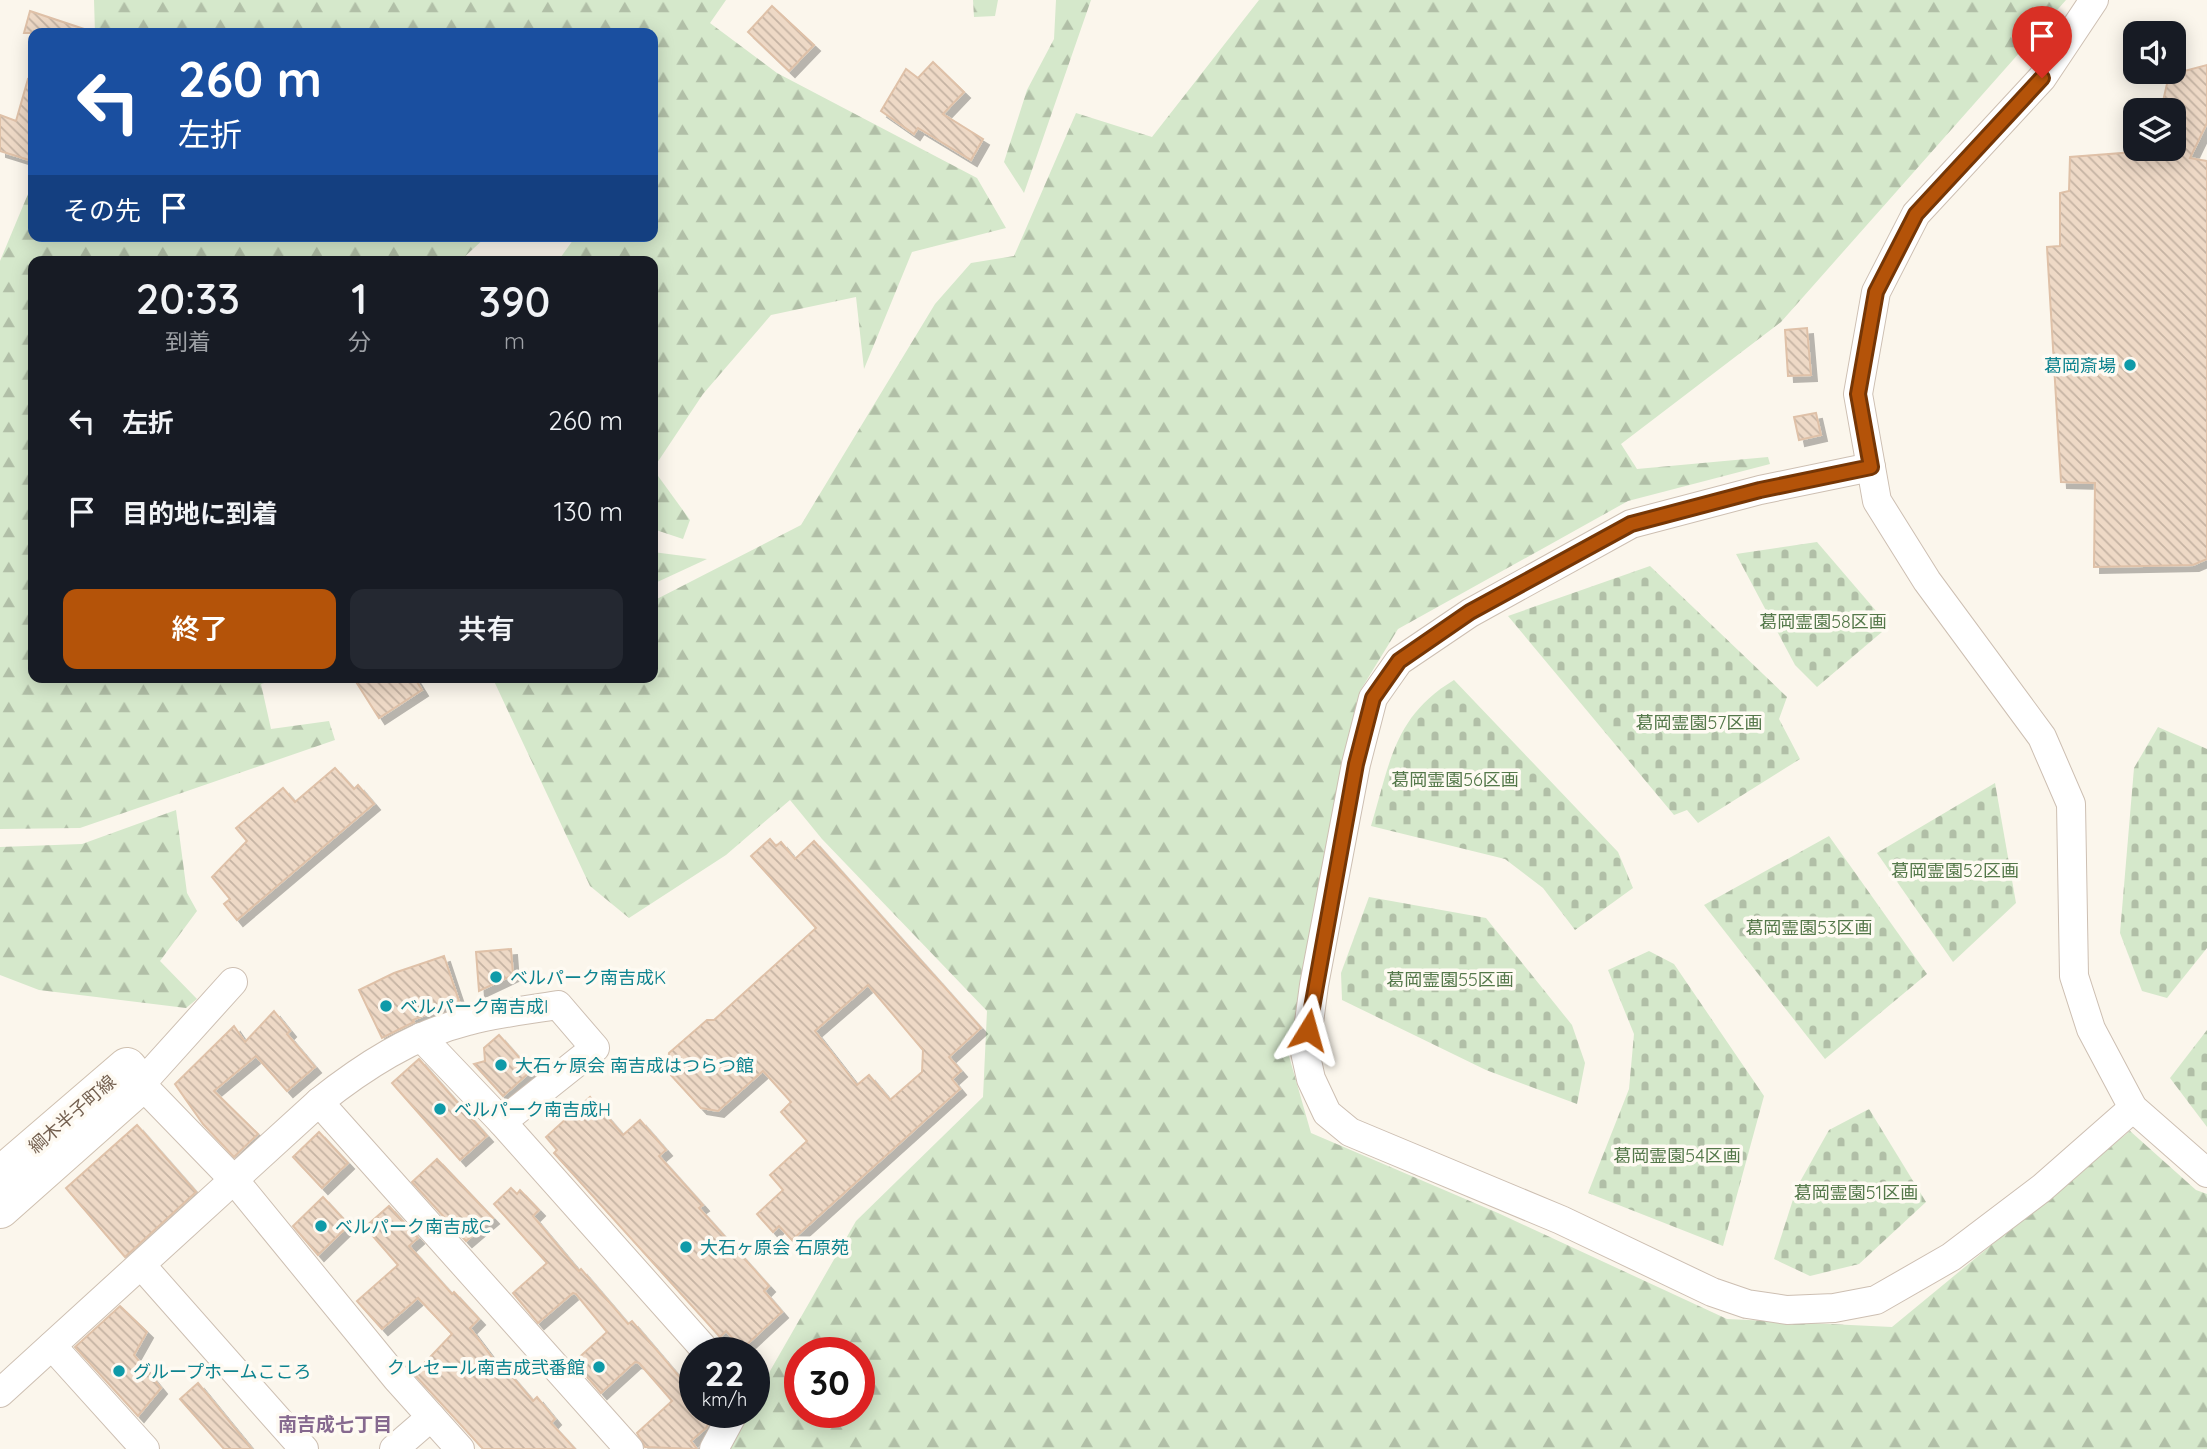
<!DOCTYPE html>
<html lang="ja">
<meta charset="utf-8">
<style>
:root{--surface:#171b24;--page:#242831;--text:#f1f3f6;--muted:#9ea1a6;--accent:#b45309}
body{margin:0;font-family:Quicksand,"Noto Sans JP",sans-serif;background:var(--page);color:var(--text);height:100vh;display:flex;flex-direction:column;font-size:26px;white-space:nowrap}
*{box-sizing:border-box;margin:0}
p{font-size:23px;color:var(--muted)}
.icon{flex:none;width:38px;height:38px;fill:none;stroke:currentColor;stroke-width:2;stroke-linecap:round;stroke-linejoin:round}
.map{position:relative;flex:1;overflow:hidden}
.drawer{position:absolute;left:28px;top:256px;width:630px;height:427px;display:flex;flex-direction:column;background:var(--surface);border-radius:14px;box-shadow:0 4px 18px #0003}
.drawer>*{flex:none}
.top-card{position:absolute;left:28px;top:28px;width:630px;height:214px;border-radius:14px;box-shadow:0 4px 18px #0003;background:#1a4fa0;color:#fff;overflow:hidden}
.buttons{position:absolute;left:2123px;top:21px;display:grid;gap:14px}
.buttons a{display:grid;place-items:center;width:63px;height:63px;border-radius:14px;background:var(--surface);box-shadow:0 4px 18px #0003;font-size:35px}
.speed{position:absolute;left:679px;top:1337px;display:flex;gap:14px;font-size:35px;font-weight:700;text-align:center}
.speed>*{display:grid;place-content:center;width:91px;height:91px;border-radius:50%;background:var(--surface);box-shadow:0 4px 18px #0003;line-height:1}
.speed small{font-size:18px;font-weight:400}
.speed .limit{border:10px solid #d22;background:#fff;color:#111}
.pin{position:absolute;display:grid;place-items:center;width:60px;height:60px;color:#fff;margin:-72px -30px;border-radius:50% 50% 50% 0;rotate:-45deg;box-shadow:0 0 7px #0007}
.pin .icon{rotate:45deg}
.me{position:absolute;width:77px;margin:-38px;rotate:8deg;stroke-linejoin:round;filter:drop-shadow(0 0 5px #0008)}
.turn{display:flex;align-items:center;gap:24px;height:147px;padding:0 35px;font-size:32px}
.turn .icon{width:91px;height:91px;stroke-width:2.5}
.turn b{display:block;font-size:49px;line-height:60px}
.then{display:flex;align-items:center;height:66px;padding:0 35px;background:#0003;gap:14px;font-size:26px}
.eta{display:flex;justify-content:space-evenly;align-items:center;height:119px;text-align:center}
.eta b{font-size:42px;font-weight:600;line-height:49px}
.button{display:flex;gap:14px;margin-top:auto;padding:14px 35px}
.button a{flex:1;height:80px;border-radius:14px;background:var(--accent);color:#fff;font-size:28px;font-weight:600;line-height:80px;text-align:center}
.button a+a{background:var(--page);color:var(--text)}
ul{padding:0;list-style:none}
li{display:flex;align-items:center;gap:21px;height:91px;padding:0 35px}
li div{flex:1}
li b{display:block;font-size:26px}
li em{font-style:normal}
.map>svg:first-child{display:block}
.forest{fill:url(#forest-firs);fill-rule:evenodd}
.cemetery{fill:url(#cemetery-stones)}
.building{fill:url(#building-back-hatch);stroke:#dfc1a8;stroke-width:2;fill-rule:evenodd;filter:url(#shadow)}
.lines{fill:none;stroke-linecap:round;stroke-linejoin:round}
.street-casing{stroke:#cdbfb2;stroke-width:30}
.secondary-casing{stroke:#cfc0b0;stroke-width:40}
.street{stroke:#fff;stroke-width:28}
.secondary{stroke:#fff;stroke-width:38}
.route-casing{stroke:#753606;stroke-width:18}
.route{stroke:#b45309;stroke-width:12}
.culture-dot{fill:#0f9aa8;stroke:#fefaf2;stroke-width:2.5}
.labels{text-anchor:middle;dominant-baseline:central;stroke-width:7;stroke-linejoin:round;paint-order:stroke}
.culture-label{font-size:18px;fill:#0d838f;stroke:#fefaf2;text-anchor:start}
.park-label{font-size:18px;fill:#54784a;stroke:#fefaf2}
.street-label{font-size:18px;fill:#746050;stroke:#fefaf2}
.neighbourhood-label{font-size:19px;font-weight:bold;fill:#86698f;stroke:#fefaf2}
</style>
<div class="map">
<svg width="2207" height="1449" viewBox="0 0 2207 1449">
<defs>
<pattern id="forest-firs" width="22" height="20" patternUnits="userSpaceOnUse" patternTransform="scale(1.75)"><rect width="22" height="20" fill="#d5e8cb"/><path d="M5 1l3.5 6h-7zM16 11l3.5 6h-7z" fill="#b1bfa7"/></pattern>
<pattern id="cemetery-stones" width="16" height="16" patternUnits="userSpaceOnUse" patternTransform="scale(1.75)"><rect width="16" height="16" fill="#d5e8cb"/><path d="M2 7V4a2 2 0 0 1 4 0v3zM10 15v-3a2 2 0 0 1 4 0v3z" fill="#b1bfa7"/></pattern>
<pattern id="building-back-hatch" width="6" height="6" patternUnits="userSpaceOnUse" patternTransform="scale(1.75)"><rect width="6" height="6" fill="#eed9c6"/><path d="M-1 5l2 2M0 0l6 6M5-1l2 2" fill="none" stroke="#c5b3a3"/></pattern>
<filter id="shadow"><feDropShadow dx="6" dy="6" stdDeviation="0" flood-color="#0004"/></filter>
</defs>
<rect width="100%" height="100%" fill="#fbf6ec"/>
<g class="forest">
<path d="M 94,0 L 726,0 L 710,23 L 777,73 L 977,178 L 1006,228 L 912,252 L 864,369 L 856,297 L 771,315 L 703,394 L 653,469 L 653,261 L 558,261 L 576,236 L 653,236 L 653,33 L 95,33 Z"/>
<path d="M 973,0 L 998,0 L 995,16 L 974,17 Z"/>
<path d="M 1056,0 L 1091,0 L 1024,193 L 1004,162 L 1027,90 L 1054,39 Z"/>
<path d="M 1259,0 L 2066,0 L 1781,322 L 1621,444 L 1637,469 L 1768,457 L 1770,464 L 1628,501 L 1398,629 L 1360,691 L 1289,1056 L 1311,1133 L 1498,1213 L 1727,1319 L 1892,1327 L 2130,1131 L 2196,1190 L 2207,1194 L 2207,1449 L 725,1449 L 747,1412 L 754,1412 L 754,1399 L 856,1221 L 983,1097 L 987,1011 L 822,839 L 790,800 L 726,855 L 629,918 L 590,886 L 494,681 L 502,677 L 653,677 L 653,601 L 801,525 L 935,304 L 971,263 L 1014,256 L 1076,113 L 1152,137 ZM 800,1353 L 859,1353 L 859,1412 L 800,1412 Z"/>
<path d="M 33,182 L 33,236 L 487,236 L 460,261 L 33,261 L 33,677 L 158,677 L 165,682 L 198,677 L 283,677 L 261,684 L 271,729 L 329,721 L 335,740 L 80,828 L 0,829 L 0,261 Z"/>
<path d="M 653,469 L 690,520 L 683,539 L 653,529 Z"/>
<path d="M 653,552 L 707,559 L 653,584 Z"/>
<path d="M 176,810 L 187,893 L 197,911 L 160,961 L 197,999 L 186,1008 L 39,990 L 0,975 L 0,847 L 82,844 Z"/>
</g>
<g class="cemetery">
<path d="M 1817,542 L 1889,626 L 1817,687 L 1795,665 L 1736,554 Z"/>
<path d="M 1650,566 L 1787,697 L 1779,719 L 1800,759 L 1698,823 L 1687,810 L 1674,815 L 1508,616 Z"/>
<path d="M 1454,680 L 1618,852 L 1633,888 L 1575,930 L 1543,888 L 1505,859 L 1371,826 C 1390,763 1394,716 1454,680 Z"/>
<path d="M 2158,727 L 2207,749 L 2207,948 L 2167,998 L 2142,991 L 2120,933 L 2134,768 Z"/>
<path d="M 1995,783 L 2016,903 L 1953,962 L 1877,853 Z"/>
<path d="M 1829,836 L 1927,974 L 1825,1059 L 1704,905 Z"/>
<path d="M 1369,897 L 1486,918 L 1572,1025 L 1585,1063 L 1577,1104 L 1486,1070 L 1342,1000 L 1341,973 Z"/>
<path d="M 1649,951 L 1674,964 L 1764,1096 L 1723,1246 L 1588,1193 L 1629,1089 L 1634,1034 L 1608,970 Z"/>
<path d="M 2207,1030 L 2207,1127 L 2170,1078 Z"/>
<path d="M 1869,1109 L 1926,1202 L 1859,1264 L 1810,1276 L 1774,1259 L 1797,1187 L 1829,1130 Z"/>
</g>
<g class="building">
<path d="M 772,6 L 814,45 L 789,71 L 748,32 Z"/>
<path d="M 30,11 L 87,30 L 86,33 L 24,33 Z"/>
<path d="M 933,62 L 964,92 L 943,114 L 983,139 L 971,160 L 918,128 L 914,134 L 881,111 L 906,69 L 918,78 Z"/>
<path d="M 2207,65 L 2207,123 L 2190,158 L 2207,161 L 2207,559 L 2193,565 L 2094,567 L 2095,483 L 2061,482 L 2047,247 L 2060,246 L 2060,193 L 2069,191 L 2070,157 L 2174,149 L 2174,110 L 2161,110 L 2169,75 Z"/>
<path d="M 28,79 L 33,80 L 33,149 L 29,160 L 0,151 L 0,115 L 16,121 Z"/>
<path d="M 1807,328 L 1811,375 L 1788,376 L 1785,330 Z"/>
<path d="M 1816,413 L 1821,435 L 1799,440 L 1794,417 Z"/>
<path d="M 353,677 L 414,677 L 422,690 L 379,718 Z"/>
<path d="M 335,768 L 354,789 L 358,785 L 374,804 L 237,920 L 224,904 L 230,899 L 212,877 L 247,841 L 236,828 L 283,788 L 295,802 Z"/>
<path d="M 770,839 L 776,846 L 781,842 L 795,859 L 814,841 L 981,1028 L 949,1057 L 961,1071 L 952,1079 L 960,1089 L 792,1240 L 779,1226 L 773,1232 L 757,1214 L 783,1190 L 770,1175 L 807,1141 L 781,1112 L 791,1102 L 763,1071 L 718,1111 L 701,1108 L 667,1071 L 669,1053 L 707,1020 L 714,1020 L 816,928 L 751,856 ZM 868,985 L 923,1050 L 922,1072 L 890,1100 L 869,1075 L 857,1085 L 815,1031 Z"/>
<path d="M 511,949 L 513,975 L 479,991 L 476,952 Z"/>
<path d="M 444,956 L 459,1001 L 413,1020 L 414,1022 L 382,1038 L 359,990 L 394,973 Z"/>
<path d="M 274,1011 L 290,1031 L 287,1034 L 315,1067 L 287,1091 L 256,1056 L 214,1091 L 258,1134 L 234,1157 L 203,1124 L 175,1084 L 234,1026 L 245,1042 Z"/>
<path d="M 499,1035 L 531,1071 L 503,1096 L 474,1064 L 485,1061 L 484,1048 Z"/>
<path d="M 419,1059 L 487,1136 L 460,1160 L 392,1083 Z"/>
<path d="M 590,1097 L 623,1135 L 640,1120 L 666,1150 L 659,1156 L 703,1205 L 699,1208 L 769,1286 L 764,1291 L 782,1312 L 742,1349 L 726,1331 L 720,1337 L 554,1153 L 557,1150 L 546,1137 Z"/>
<path d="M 137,1125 L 196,1192 L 125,1257 L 66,1188 Z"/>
<path d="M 319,1132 L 348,1163 L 322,1188 L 293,1157 Z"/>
<path d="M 437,1159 L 493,1218 L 466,1241 L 412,1182 Z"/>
<path d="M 511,1188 L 517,1194 L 520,1190 L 539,1210 L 533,1216 L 579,1271 L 581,1269 L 628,1324 L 632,1321 L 684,1382 L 695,1397 L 695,1412 L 715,1412 L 706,1428 L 691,1441 L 697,1449 L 645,1447 L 637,1433 L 672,1401 L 639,1363 L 635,1362 L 601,1393 L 574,1362 L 607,1332 L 576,1294 L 573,1293 L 538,1323 L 513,1293 L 547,1263 L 494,1204 Z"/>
<path d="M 323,1197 L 349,1225 L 318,1255 L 293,1226 Z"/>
<path d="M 389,1206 L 418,1238 L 409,1246 L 452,1294 L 454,1292 L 479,1319 L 470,1328 L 501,1369 L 503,1366 L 533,1401 L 537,1397 L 555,1419 L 551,1423 L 575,1449 L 483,1449 L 414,1374 L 452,1334 L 418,1298 L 382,1329 L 357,1301 L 398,1265 L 365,1227 Z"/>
<path d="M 120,1306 L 147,1332 L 134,1355 L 161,1388 L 138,1416 L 75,1347 Z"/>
<path d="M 198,1383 L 252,1449 L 224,1449 L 180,1399 Z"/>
</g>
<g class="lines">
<g class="street-casing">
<g id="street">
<path d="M 2094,0 L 2042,78 L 1916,214 L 1876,292 L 1858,394 L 1877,501 L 1927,581 L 2042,737 L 2071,804 L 2074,976 L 2091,1029 L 2133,1108 L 2207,1173"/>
<path d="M 1871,467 L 1760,490 L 1631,524 L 1470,613 L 1399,661 L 1373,698 L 1356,764 L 1314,985 L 1305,1052 L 1311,1079 L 1327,1113 L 1350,1132 L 1561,1220 L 1712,1292 L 1747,1304 L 1787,1310 L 1834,1308 L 1876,1300 L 1951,1257 L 2042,1188 L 2133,1108"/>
<path d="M 233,982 L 141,1084 L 235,1181 L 397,1379 L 460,1449"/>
<path d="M 421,1037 L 502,1122 L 708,1353"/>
<path d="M 319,1102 L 629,1449"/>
<path d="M 142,1266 L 304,1449"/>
<path d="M 52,1346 L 145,1449"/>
<path d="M 0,1393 L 319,1102 C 363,1067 412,1035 468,1021 C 497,1013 528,1010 558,1005 L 595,1048 L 502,1122"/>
<path d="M 394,1449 L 431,1417"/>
<path d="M 714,1449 L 734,1412"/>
</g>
</g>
<g class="secondary-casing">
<path id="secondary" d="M 0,1176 L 127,1067 L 141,1084 L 0,1209"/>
</g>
<use href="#street" class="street"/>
<use href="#secondary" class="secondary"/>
</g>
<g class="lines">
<g class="route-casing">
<path id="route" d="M 1308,1030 L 1356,764 L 1373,698 L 1399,661 L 1470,612 L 1631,524 L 1760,490 L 1871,467 L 1858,394 L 1876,292 L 1916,214 L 2042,78"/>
</g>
<use href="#route" class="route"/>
</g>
<g class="culture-dot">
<circle cx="2130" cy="365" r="7"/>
<circle cx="496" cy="977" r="7"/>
<circle cx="386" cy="1006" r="7"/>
<circle cx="501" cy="1065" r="7"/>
<circle cx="440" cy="1109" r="7"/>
<circle cx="321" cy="1226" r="7"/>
<circle cx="686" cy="1247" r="7"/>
<circle cx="599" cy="1367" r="7"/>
<circle cx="119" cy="1371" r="7"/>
</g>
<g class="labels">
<g class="culture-label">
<text x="2116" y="365" text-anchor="end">葛岡斎場</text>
<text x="510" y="977">ベルパーク南吉成K</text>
<text x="400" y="1006">ベルパーク南吉成I</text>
<text x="515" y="1065">大石ヶ原会 南吉成はつらつ館</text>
<text x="454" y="1109">ベルパーク南吉成H</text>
<text x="335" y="1226">ベルパーク南吉成C</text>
<text x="700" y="1247">大石ヶ原会 石原苑</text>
<text x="585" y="1367" text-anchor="end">クレセール南吉成弐番館</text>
<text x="133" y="1371">グループホームこころ</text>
</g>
<g class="park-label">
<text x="1823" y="621">葛岡霊園58区画</text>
<text x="1699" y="722">葛岡霊園57区画</text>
<text x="1455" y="779">葛岡霊園56区画</text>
<text x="1955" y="870">葛岡霊園52区画</text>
<text x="1809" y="927">葛岡霊園53区画</text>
<text x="1450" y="979">葛岡霊園55区画</text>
<text x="1677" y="1155">葛岡霊園54区画</text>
<text x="1856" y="1192">葛岡霊園51区画</text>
</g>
<g class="street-label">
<text transform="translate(72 1114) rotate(-41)">綱木半子町線</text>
</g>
<g class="neighbourhood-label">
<text x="335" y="1424">南吉成七丁目</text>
</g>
</g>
</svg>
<div class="buttons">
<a><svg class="icon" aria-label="sound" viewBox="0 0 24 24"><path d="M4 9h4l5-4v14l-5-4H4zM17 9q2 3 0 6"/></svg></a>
<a><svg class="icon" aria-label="layers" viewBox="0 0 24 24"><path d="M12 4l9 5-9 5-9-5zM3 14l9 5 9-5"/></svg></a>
</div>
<div class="speed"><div>22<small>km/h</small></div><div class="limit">30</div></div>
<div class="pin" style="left:2042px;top:78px;background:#d93025"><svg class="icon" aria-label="arrive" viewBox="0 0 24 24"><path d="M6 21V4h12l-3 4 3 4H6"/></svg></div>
<svg class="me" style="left:1308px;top:1030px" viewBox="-20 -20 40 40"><path d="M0-17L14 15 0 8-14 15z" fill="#b45309" stroke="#fff" stroke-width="4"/></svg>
<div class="top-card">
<div class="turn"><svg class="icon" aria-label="left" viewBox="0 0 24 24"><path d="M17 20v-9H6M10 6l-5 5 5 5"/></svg><div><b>260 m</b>左折</div></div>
<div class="then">その先<svg class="icon" aria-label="arrive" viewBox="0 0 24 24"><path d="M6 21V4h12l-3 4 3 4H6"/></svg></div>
</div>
<section class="drawer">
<div class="eta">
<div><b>20:33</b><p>到着</p></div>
<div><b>1</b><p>分</p></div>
<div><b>390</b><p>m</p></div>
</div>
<ul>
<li><svg class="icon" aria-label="left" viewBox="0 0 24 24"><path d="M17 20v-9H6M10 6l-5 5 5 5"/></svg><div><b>左折</b></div><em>260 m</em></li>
<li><svg class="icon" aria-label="arrive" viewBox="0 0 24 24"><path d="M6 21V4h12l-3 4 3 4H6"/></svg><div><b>目的地に到着</b></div><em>130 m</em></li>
</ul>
<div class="button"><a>終了</a><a>共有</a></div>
</section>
</div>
